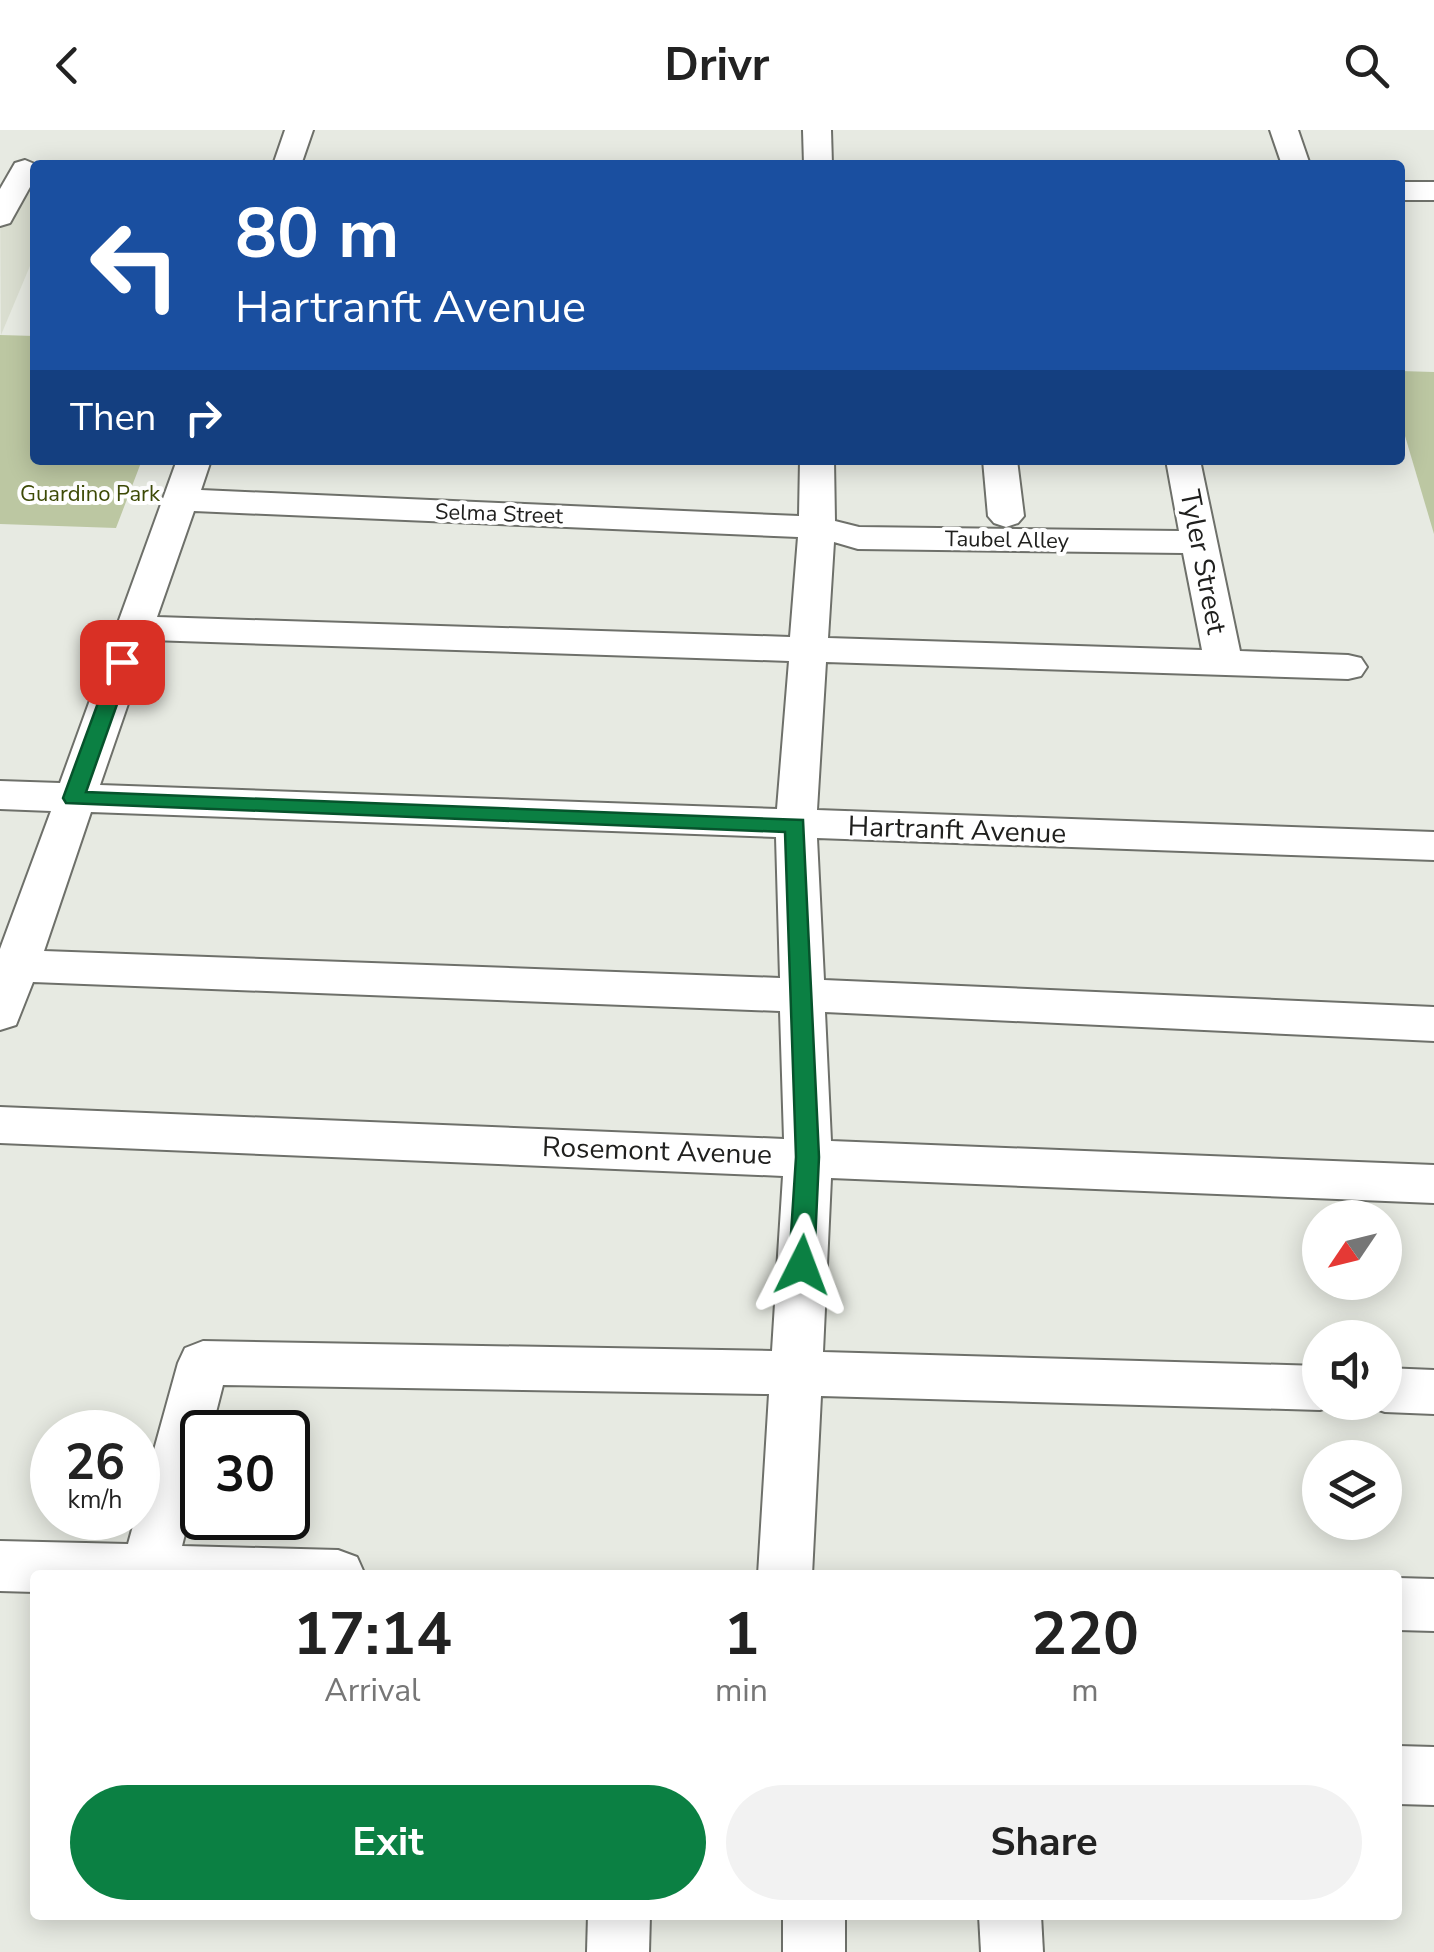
<!DOCTYPE html>
<style>
:root{--surface:#fff;--page:#f2f2f2;--text:#222;--muted:#767676;--accent:#0b8043}
body{margin:0;font-family:"Nunito Sans",sans-serif;background:var(--page);color:var(--text);height:100vh;display:flex;flex-direction:column;font-size:38px;white-space:nowrap}
*{box-sizing:border-box;margin:0}
p{font-size:32px;color:var(--muted)}
.icon{flex:none;width:55px;height:55px;fill:none;stroke:currentColor;stroke-width:2;stroke-linecap:round;stroke-linejoin:round}
.map{position:relative;flex:1;overflow:hidden}
.panel{position:absolute;left:30px;top:1440px;width:1372px;height:350px;display:flex;flex-direction:column;background:var(--surface);border-radius:10px;box-shadow:0 5px 25px #0003}
.panel>*{flex:none}
.guide{position:absolute;left:30px;top:30px;width:1375px;height:305px;border-radius:10px;box-shadow:0 5px 25px #0003;background:#1a4fa0;color:#fff;overflow:hidden}
.needle{width:65px;rotate:235deg}
.fabs{position:absolute;left:1302px;top:1070px;display:grid;gap:20px}
.fabs a{display:grid;place-items:center;width:100px;height:100px;border-radius:50%;background:var(--surface);box-shadow:0 5px 25px #0003;font-size:50px}
.speed{position:absolute;left:30px;top:1280px;display:flex;gap:20px;font-size:50px;font-weight:700;text-align:center}
.speed>*{display:grid;place-content:center;width:130px;height:130px;border-radius:50%;background:var(--surface);box-shadow:0 5px 25px #0003;line-height:1}
.speed small{font-size:25px;font-weight:400}
.speed .limit{border:5px solid #111;border-radius:15px;background:#fff;color:#111}
.pin{position:absolute;display:grid;place-items:center;width:85px;height:85px;color:#fff;margin:-42px;border-radius:20px;box-shadow:0 5px 15px #0006}
.me{position:absolute;width:110px;margin:-55px;rotate:3deg;stroke-linejoin:round;filter:drop-shadow(0 0 8px #0008)}
.turn{display:flex;align-items:center;gap:35px;height:210px;padding:0 40px;font-size:45px}
.turn .icon{width:130px;height:130px;stroke-width:2.5}
.turn b{display:block;font-size:70px;line-height:85px}
.then{display:flex;align-items:center;height:95px;padding:0 40px;background:#0003;gap:20px;font-size:38px}
.eta{display:flex;justify-content:space-evenly;align-items:center;height:170px;text-align:center}
.eta b{font-size:60px;font-weight:700;line-height:70px}
.primary-button{display:flex;gap:20px;margin-top:auto;padding:20px 40px}
.primary-button a{flex:1;height:115px;border-radius:60px;background:var(--accent);color:#fff;font-size:40px;font-weight:700;line-height:115px;text-align:center}
.primary-button a+a{background:var(--page);color:var(--text)}
header{display:flex;justify-content:space-between;align-items:center;height:130px;padding:0 40px;background:var(--surface);font-size:45px;font-weight:700}
.map>svg:first-child{display:block}
.built{fill:#daded0}
.green{fill:#bcc7a2}
.lines{fill:none;stroke-linecap:round;stroke-linejoin:round}
.minor-casing{stroke:#6e706a;stroke-width:4}
.minor{fill:#fff;fill-rule:evenodd}
.route{fill:#0b8043;stroke:#07532c;stroke-width:2.5}
.labels{text-anchor:middle;dominant-baseline:central;stroke-width:8;stroke-linejoin:round;paint-order:stroke}
.far-park-label{font-size:22px;fill:#3d4a06;stroke:#fff}
.far-street-label{font-size:22px;fill:#20201e;stroke:#fff}
.street-label{font-size:28px;fill:#20201e;stroke:#fff}
</style>
<header><svg class="icon" aria-label="back" viewBox="0 0 24 24"><path d="M15 5l-7 7 7 7"/></svg>Drivr<svg class="icon" aria-label="search" viewBox="0 0 24 24"><circle cx="10" cy="10" r="6"/><path d="M15 15l6 6"/></svg></header>
<div class="map">
<svg width="1434" height="1822" viewBox="0 0 1434 1822">
<rect width="100%" height="100%" fill="#e7eae2"/>
<path class="built" d="M 0,58 L 35,58 L 35,124 L 1,205 Z"/>
<g class="green">
<path d="M 0,205 L 35,206 L 35,330 L 142,330 L 116,398 L 0,394 Z"/>
<path d="M 1400,241 L 1434,242 L 1434,404 L 1400,289 Z"/>
</g>
<g class="lines">
<g class="minor-casing">
<g id="minor">
<path d="M 285,0 L 313,0 L 301,35 L 273,35 Z"/>
<path d="M 803,0 L 831,0 L 832,35 L 804,35 Z"/>
<path d="M 1270,0 L 1298,0 L 1310,35 L 1282,35 Z"/>
<path d="M 25,30 L 37,35 L 35,48 L 10,93 L 0,96 L 0,59 L 15,33 Z"/>
<rect x="1400" y="52" width="34" height="18"/>
<path d="M 177,330 L 211,330 L 201,360 L 799,386 L 800,330 L 834,330 L 835,391 L 859,397 L 1179,401 L 1166,330 L 1200,330 L 1240,521 L 1348,525 L 1361,528 L 1367,537 L 1361,546 L 1348,549 L 826,532 L 817,680 L 1434,702 L 1434,730 L 817,708 L 824,850 L 1434,877 L 1434,911 L 825,882 L 831,1011 L 1434,1035 L 1434,1073 L 831,1048 L 823,1222 L 1320,1236 L 1320,1272 L 1338,1274 L 1320,1280 L 821,1266 L 812,1445 L 758,1445 L 769,1264 L 223,1255 L 211,1302 L 202,1302 L 202,1336 L 182,1416 L 338,1420 L 357,1427 L 365,1445 L 35,1445 L 35,1462 L 0,1461 L 0,1411 L 128,1414 L 178,1233 L 185,1218 L 203,1211 L 772,1221 L 783,1046 L 0,1013 L 0,977 L 784,1009 L 780,881 L 33,852 L 16,895 L 0,900 L 0,819 L 51,681 L 0,679 L 0,651 L 60,653 ZM 194,381 L 798,407 L 790,507 L 157,487 ZM 834,412 L 858,419 L 1183,423 L 1202,520 L 828,508 ZM 150,510 L 789,531 L 777,679 L 100,655 ZM 91,682 L 776,707 L 780,848 L 44,821 Z"/>
<path d="M 983,330 L 1017,330 L 1024,386 L 1018,393 L 1006,397 L 994,393 L 988,386 Z"/>
<path d="M 1385,1238 L 1434,1240 L 1434,1284 L 1385,1282 L 1367,1276 L 1365,1272 L 1385,1272 Z"/>
<path d="M 1398,1448 L 1434,1449 L 1434,1501 L 1398,1500 Z"/>
<path d="M 1398,1616 L 1434,1617 L 1434,1675 L 1398,1674 Z"/>
<path d="M 588,1785 L 650,1785 L 649,1822 L 587,1822 Z"/>
<rect x="783" y="1785" width="62" height="37"/>
<path d="M 979,1785 L 1041,1785 L 1043,1822 L 981,1822 Z"/>
</g>
</g>
<use href="#minor" class="minor"/>
</g>
<path class="route" d="M 122,526 L 132,532 L 86,662 L 803,690 L 819,1027 L 814,1135 L 811,1142 L 802,1145 L 793,1142 L 789,1135 L 796,1027 L 785,702 L 66,673 L 63,668 L 113,532 Z"/>
<g class="labels">
<g class="far-park-label">
<text x="90" y="364">Guardino Park</text>
</g>
<g class="far-street-label">
<text transform="translate(499 384) rotate(2)">Selma Street</text>
<text transform="translate(1007 410) rotate(1)">Taubel Alley</text>
</g>
<g class="street-label">
<text transform="translate(1203 432) rotate(79)">Tyler Street</text>
<text transform="translate(957 700) rotate(2)">Hartranft Avenue</text>
<text transform="translate(657 1021) rotate(2)">Rosemont Avenue</text>
</g>
</g>
</svg>
<div class="fabs">
<a><svg class="needle" viewBox="-14 -14 28 28"><path d="M0-13l5 13h-10z" fill="#e53935"/><path d="M0 13l5-13h-10z" fill="#767676"/></svg></a>
<a><svg class="icon" aria-label="sound" viewBox="0 0 24 24"><path d="M4 9h4l5-4v14l-5-4H4zM17 9q2 3 0 6"/></svg></a>
<a><svg class="icon" aria-label="layers" viewBox="0 0 24 24"><path d="M12 4l9 5-9 5-9-5zM3 14l9 5 9-5"/></svg></a>
</div>
<div class="speed"><div>26<small>km/h</small></div><div class="limit">30</div></div>
<div class="pin" style="left:122px;top:532px;background:#d93025"><svg class="icon" aria-label="arrive" viewBox="0 0 24 24"><path d="M6 21V4h12l-3 4 3 4H6"/></svg></div>
<svg class="me" style="left:802px;top:1135px" viewBox="-20 -20 40 40"><path d="M0-17L14 15 0 8-14 15z" fill="#0b8043" stroke="#fff" stroke-width="4"/></svg>
<div class="guide">
<div class="turn"><svg class="icon" aria-label="left" viewBox="0 0 24 24"><path d="M17 20v-9H6M10 6l-5 5 5 5"/></svg><div><b>80 m</b>Hartranft Avenue</div></div>
<div class="then">Then<svg class="icon" aria-label="right" viewBox="0 0 24 24"><path d="M7 20v-9h11M14 6l5 5-5 5"/></svg></div>
</div>
<section class="panel">
<div class="eta">
<div><b>17:14</b><p>Arrival</p></div>
<div><b>1</b><p>min</p></div>
<div><b>220</b><p>m</p></div>
</div>
<div class="primary-button"><a>Exit</a><a>Share</a></div>
</section>
</div>
